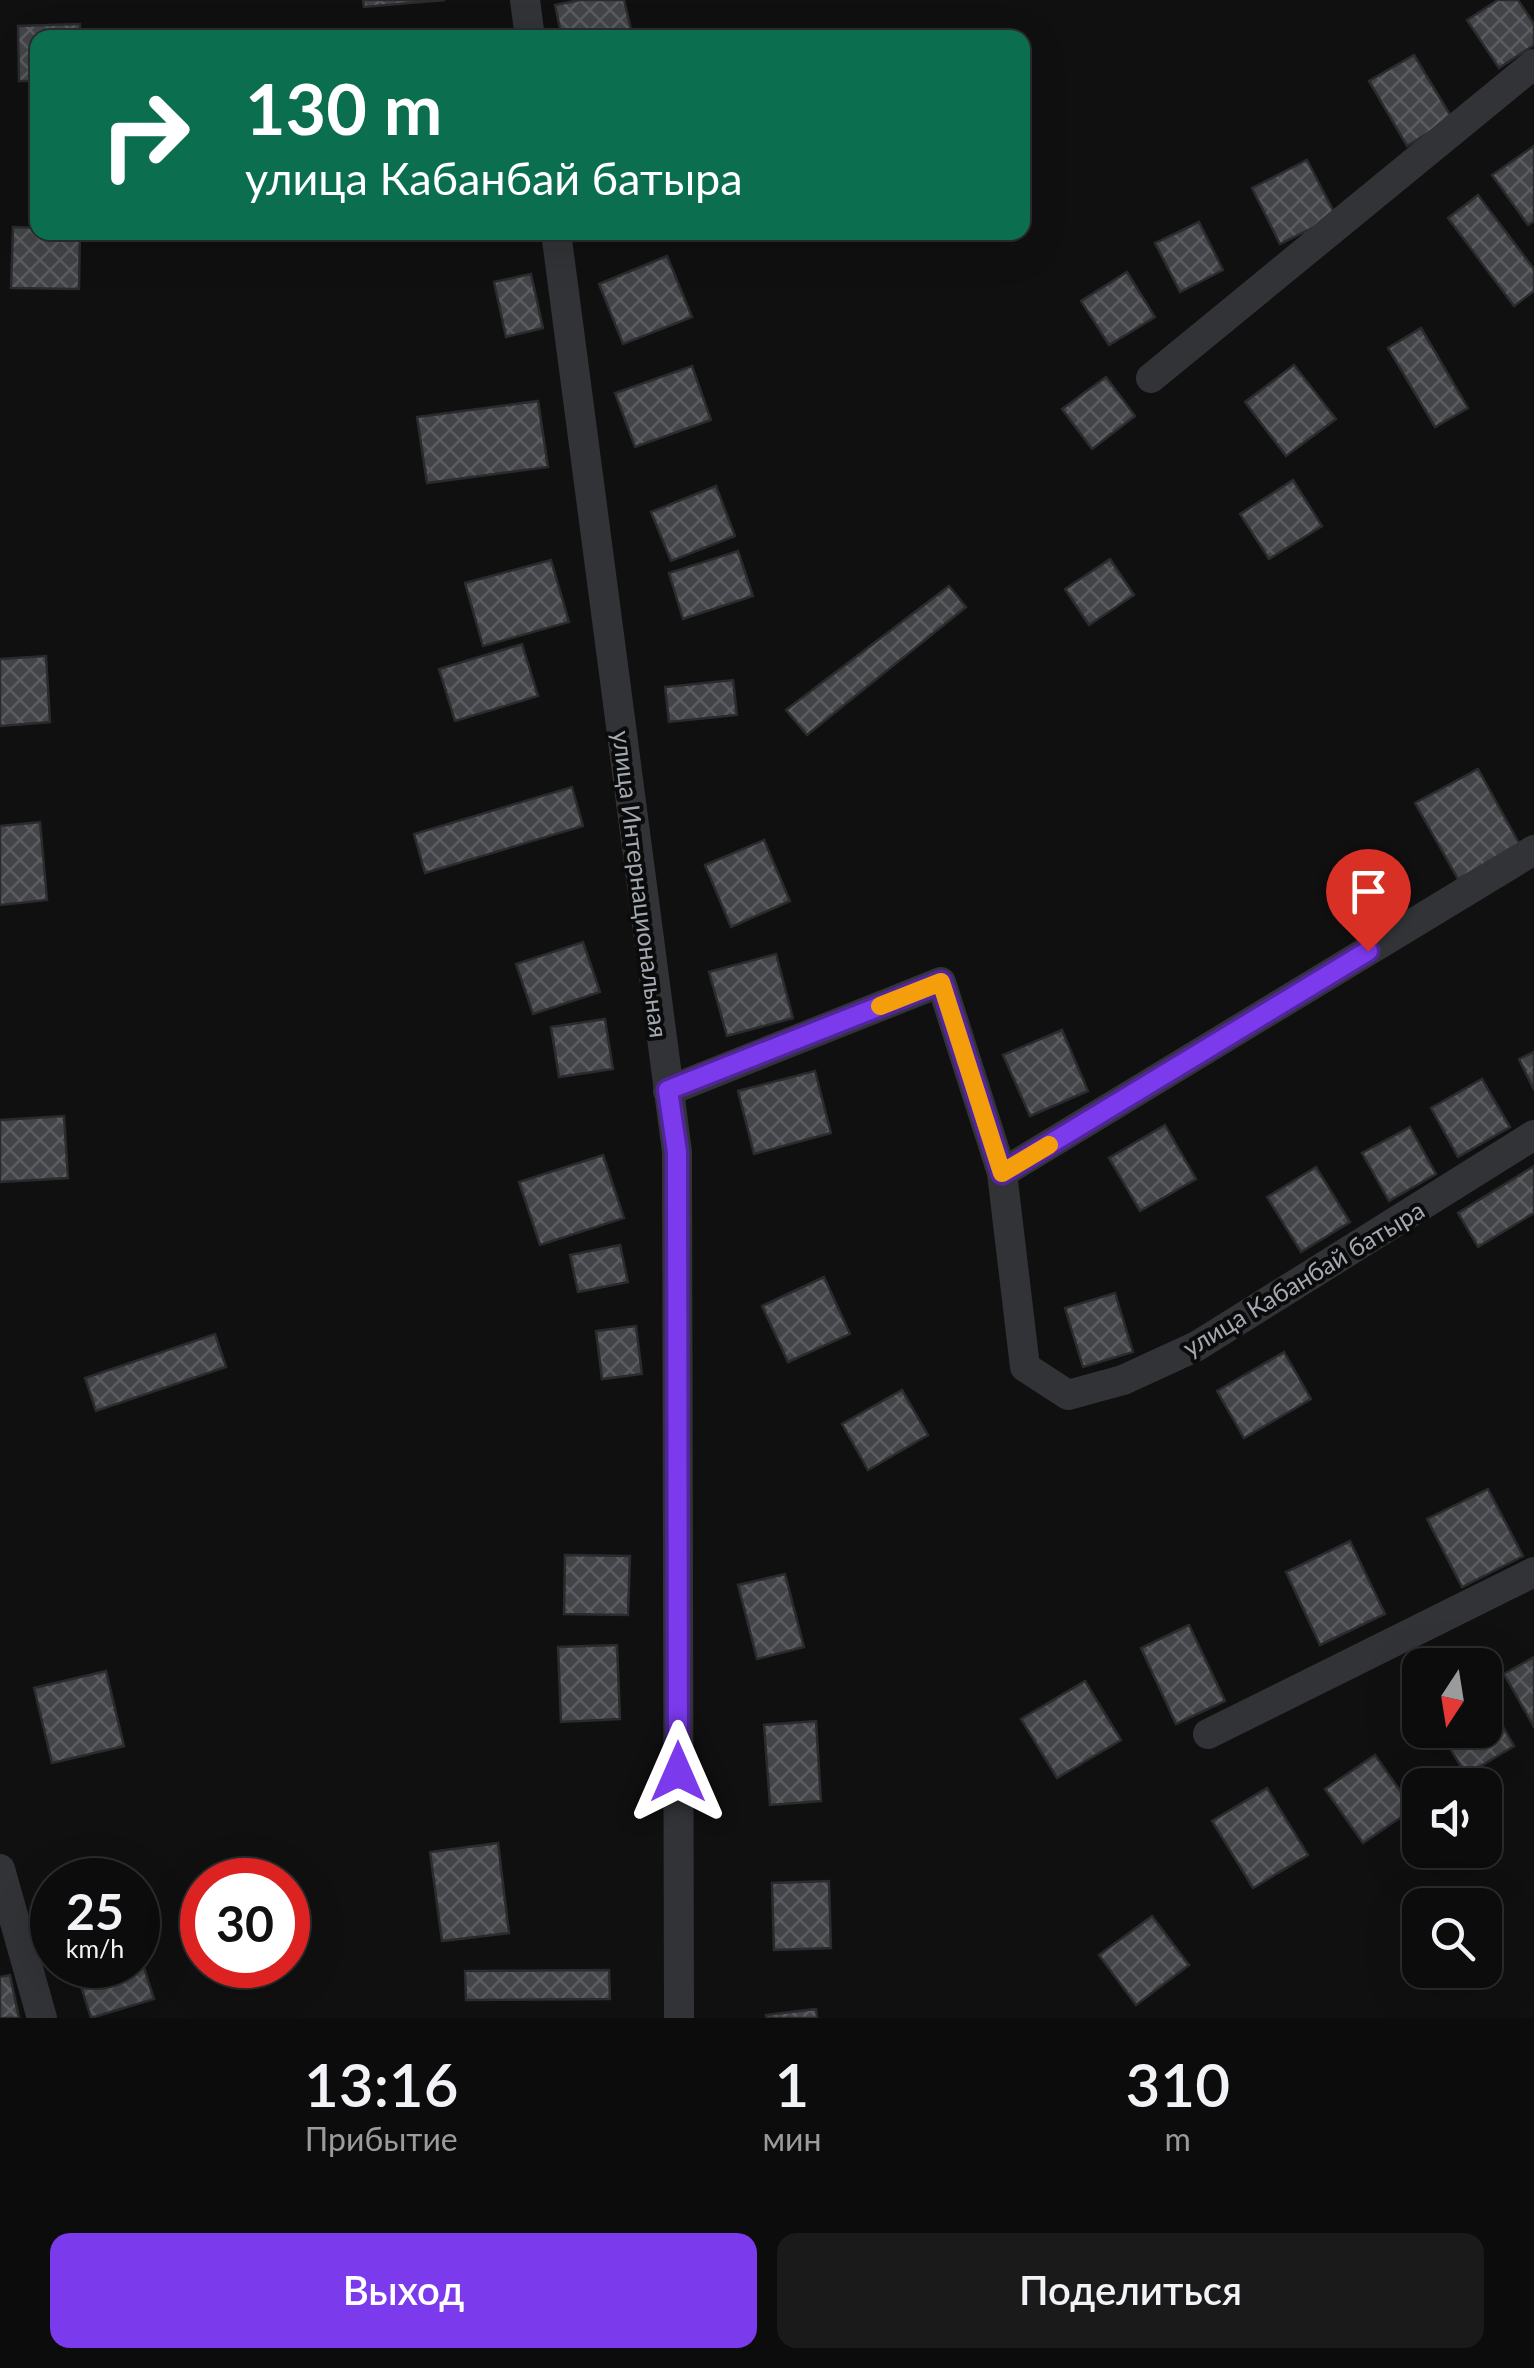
<!DOCTYPE html>
<html lang="ru">
<meta charset="utf-8">
<style>
:root{--surface:#0c0c0d;--page:#1a1a1b;--text:#f1f3f6;--muted:#9a9b9d;--line:#2c2c2e;--accent:#7c3aed}
body{margin:0;font-family:Lato,sans-serif;background:var(--page);color:var(--text);height:100vh;display:flex;flex-direction:column;font-size:38px;white-space:nowrap}
*{box-sizing:border-box;margin:0}
p{font-size:32px;color:var(--muted)}
.icon{flex:none;width:55px;height:55px;fill:none;stroke:currentColor;stroke-width:2;stroke-linecap:round;stroke-linejoin:round}
.map{position:relative;height:2018px;overflow:hidden}
.details{display:flex;flex-direction:column;background:var(--surface);flex:1}
.details>*{flex:none}
.hud{position:absolute;left:30px;top:30px;width:1000px;height:210px;border-radius:20px;box-shadow:0 10px 40px #0002,0 0 0 2px var(--line);background:#0b6e4f;color:#fff;overflow:hidden}
.needle{width:65px;rotate:192deg}
.tools{position:absolute;left:1402px;top:1648px;display:grid;gap:20px}
.tools a{display:grid;place-items:center;width:100px;height:100px;border-radius:20px;background:var(--surface);box-shadow:0 10px 40px #0002,0 0 0 2px var(--line);font-size:50px}
.speed{position:absolute;left:30px;top:1858px;display:flex;gap:20px;font-size:50px;font-weight:700;text-align:center}
.speed>*{display:grid;place-content:center;width:130px;height:130px;border-radius:50%;background:var(--surface);box-shadow:0 10px 40px #0002,0 0 0 2px var(--line);line-height:1}
.speed small{font-size:25px;font-weight:400}
.speed .limit{border:15px solid #d22;background:#fff;color:#111}
.pin{position:absolute;display:grid;place-items:center;width:85px;height:85px;color:#fff;margin:-102px -42px;border-radius:50% 50% 50% 0;rotate:-45deg;box-shadow:0 0 10px #0007}
.pin .icon{rotate:45deg}
.me{position:absolute;width:110px;margin:-55px;rotate:0deg;stroke-linejoin:round;filter:drop-shadow(0 0 8px #0008)}
.turn{display:flex;align-items:center;gap:35px;height:210px;padding:0 50px;font-size:45px}
.turn .icon{width:130px;height:130px;stroke-width:2.5}
.turn b{display:block;font-size:70px;line-height:85px}
.eta{display:flex;justify-content:space-evenly;align-items:center;height:170px;text-align:center}
.eta b{font-size:60px;font-weight:600;line-height:70px}
.button{display:flex;gap:20px;margin-top:auto;padding:20px 50px}
.button a{flex:1;height:115px;border-radius:20px;background:var(--accent);color:#fff;font-size:40px;font-weight:600;line-height:115px;text-align:center}
.button a+a{background:var(--page);color:var(--text)}
.map>svg:first-child{display:block}
.building{fill:url(#building-cross-hatch);stroke:#2a2b2d;stroke-width:2.5}
.lines{fill:none;stroke-linecap:round;stroke-linejoin:round}
.street{stroke:#323336;stroke-width:30}
.route-casing{stroke:#51269a;stroke-width:25}
.route{stroke:#7c3aed;stroke-width:18}
.slow{stroke:#f59e0b;stroke-width:18}
.labels{text-anchor:middle;dominant-baseline:central;stroke-width:8;stroke-linejoin:round;paint-order:stroke}
.street-label{font-size:25px;fill:#a3a9b1;stroke:#0b0b0c}
</style>
<div class="map">
<svg width="1534" height="2018" viewBox="0 0 1534 2018">
<defs>
<pattern id="building-cross-hatch" width="8" height="8" patternUnits="userSpaceOnUse" patternTransform="scale(2.5)"><rect width="8" height="8" fill="#424447"/><path d="M0 0l8 8M0 8l8-8" fill="none" stroke="#5a5c5f"/></pattern>
</defs>
<rect width="100%" height="100%" fill="#101011"/>
<g class="building">
<path d="M 363,0 L 445,0 L 364,7 Z"/>
<path d="M 580,0 L 624,0 L 633,38 L 562,38 L 555,5 Z"/>
<path d="M 1498,0 L 1518,0 L 1534,24 L 1534,45 L 1499,68 L 1467,20 Z"/>
<path d="M 80,24 L 80,38 L 38,38 L 38,81 L 19,81 L 18,26 Z"/>
<path d="M 1414,55 L 1452,118 L 1407,146 L 1369,81 Z"/>
<path d="M 1534,146 L 1534,221 L 1528,225 L 1492,175 Z"/>
<path d="M 1307,160 L 1336,216 L 1280,244 L 1252,188 Z"/>
<path d="M 1478,195 L 1534,269 L 1534,291 L 1514,306 L 1448,218 Z"/>
<path d="M 1199,222 L 1223,270 L 1180,292 L 1155,243 Z"/>
<path d="M 13,227 L 38,228 L 38,232 L 80,232 L 79,289 L 11,288 Z"/>
<path d="M 667,256 L 692,317 L 623,344 L 599,284 Z"/>
<path d="M 1127,272 L 1155,317 L 1109,345 L 1081,301 Z"/>
<path d="M 531,274 L 543,328 L 506,337 L 494,282 Z"/>
<path d="M 1421,328 L 1468,408 L 1435,427 L 1388,348 Z"/>
<path d="M 1294,365 L 1336,419 L 1286,456 L 1245,402 Z"/>
<path d="M 692,366 L 711,420 L 635,447 L 615,393 Z"/>
<path d="M 1106,377 L 1135,416 L 1092,449 L 1062,409 Z"/>
<path d="M 538,401 L 548,467 L 427,483 L 417,417 Z"/>
<path d="M 1293,480 L 1322,526 L 1269,559 L 1240,514 Z"/>
<path d="M 716,486 L 735,536 L 671,561 L 651,512 Z"/>
<path d="M 738,551 L 753,596 L 683,619 L 669,573 Z"/>
<path d="M 1110,559 L 1134,595 L 1089,625 L 1065,589 Z"/>
<path d="M 551,560 L 569,622 L 483,646 L 465,583 Z"/>
<path d="M 949,586 L 966,607 L 807,735 L 786,710 Z"/>
<path d="M 522,644 L 538,696 L 455,721 L 439,669 Z"/>
<path d="M 46,656 L 50,722 L 0,726 L 0,659 Z"/>
<path d="M 733,680 L 737,715 L 669,722 L 665,687 Z"/>
<path d="M 1478,769 L 1520,845 L 1458,879 L 1415,803 Z"/>
<path d="M 572,787 L 583,826 L 425,873 L 414,834 Z"/>
<path d="M 40,822 L 47,900 L 0,905 L 0,826 Z"/>
<path d="M 764,840 L 790,901 L 731,927 L 705,865 Z"/>
<path d="M 583,942 L 600,992 L 533,1014 L 516,964 Z"/>
<path d="M 776,954 L 793,1018 L 727,1036 L 709,972 Z"/>
<path d="M 605,1019 L 613,1069 L 559,1077 L 551,1027 Z"/>
<path d="M 1062,1030 L 1088,1091 L 1030,1116 L 1003,1055 Z"/>
<path d="M 1534,1052 L 1534,1090 L 1519,1059 Z"/>
<path d="M 815,1071 L 831,1133 L 754,1154 L 738,1091 Z"/>
<path d="M 1482,1079 L 1510,1127 L 1458,1157 L 1431,1108 Z"/>
<path d="M 64,1116 L 68,1178 L 0,1182 L 0,1120 Z"/>
<path d="M 1165,1125 L 1196,1179 L 1140,1211 L 1109,1158 Z"/>
<path d="M 1410,1127 L 1436,1174 L 1389,1201 L 1362,1153 Z"/>
<path d="M 603,1155 L 624,1218 L 540,1245 L 519,1182 Z"/>
<path d="M 1534,1166 L 1534,1213 L 1478,1247 L 1458,1213 Z"/>
<path d="M 1316,1167 L 1350,1222 L 1301,1252 L 1267,1197 Z"/>
<path d="M 620,1245 L 628,1282 L 578,1292 L 570,1255 Z"/>
<path d="M 824,1277 L 850,1334 L 788,1362 L 762,1306 Z"/>
<path d="M 1115,1293 L 1133,1352 L 1083,1367 L 1065,1308 Z"/>
<path d="M 636,1326 L 642,1374 L 602,1379 L 596,1331 Z"/>
<path d="M 215,1334 L 226,1367 L 96,1411 L 85,1378 Z"/>
<path d="M 1284,1352 L 1311,1399 L 1244,1438 L 1217,1391 Z"/>
<path d="M 902,1390 L 928,1435 L 868,1470 L 842,1424 Z"/>
<path d="M 1488,1489 L 1523,1556 L 1462,1587 L 1427,1519 Z"/>
<path d="M 1350,1541 L 1385,1614 L 1320,1645 L 1286,1572 Z"/>
<path d="M 565,1555 L 630,1556 L 628,1615 L 564,1614 Z"/>
<path d="M 785,1574 L 804,1647 L 757,1659 L 738,1585 Z"/>
<path d="M 1189,1625 L 1225,1701 L 1176,1724 L 1141,1648 Z"/>
<path d="M 617,1645 L 620,1719 L 561,1722 L 558,1647 Z"/>
<path d="M 1534,1657 L 1534,1727 L 1504,1674 Z"/>
<path d="M 106,1671 L 124,1746 L 52,1763 L 34,1688 Z"/>
<path d="M 1085,1681 L 1121,1740 L 1057,1778 L 1021,1719 Z"/>
<path d="M 1486,1697 L 1514,1746 L 1466,1775 L 1439,1730 L 1485,1730 Z"/>
<path d="M 816,1721 L 821,1801 L 770,1805 L 764,1725 Z"/>
<path d="M 1375,1755 L 1413,1809 L 1363,1843 L 1325,1789 Z"/>
<path d="M 1267,1788 L 1308,1855 L 1253,1888 L 1212,1821 Z"/>
<path d="M 498,1843 L 509,1933 L 442,1941 L 430,1852 Z"/>
<path d="M 829,1881 L 831,1948 L 774,1950 L 772,1883 Z"/>
<path d="M 1152,1916 L 1189,1965 L 1136,2005 L 1099,1955 Z"/>
<path d="M 138,1952 L 139,1952 L 154,1999 L 91,2018 L 76,1971 L 96,1965 L 138,1965 Z"/>
<path d="M 609,1970 L 610,1999 L 466,2000 L 465,1971 Z"/>
<path d="M 10,1975 L 19,2018 L 0,2018 L 0,1977 Z"/>
<path d="M 816,2009 L 817,2018 L 767,2018 L 766,2015 Z"/>
</g>
<g class="lines">
<g class="street">
<path d="M 525,0 L 530,38"/>
<path d="M 556,232 L 677,1152 L 679,2018"/>
<path d="M 1151,378 L 1534,64"/>
<path d="M 668,1091 L 941,982 L 1002,1173 L 1025,1367 L 1068,1395 L 1123,1380 L 1197,1346 L 1534,1135"/>
<path d="M 1002,1173 L 1534,850"/>
<path d="M 1208,1734 L 1534,1572"/>
<path d="M 0,1869 L 42,2018"/>
</g>
</g>
<g class="lines">
<g class="route-casing">
<path id="route" d="M 678,1772 L 677,1152 L 668,1090 L 941,982 L 1002,1173 L 1368,951"/>
</g>
<use href="#route" class="route"/>
<path class="slow" d="M 880,1006 L 941,982 L 1002,1173 L 1049,1145"/>
</g>
<g class="labels">
<g class="street-label">
<text transform="translate(641 884) rotate(83)">улица Интернациональная</text>
<text transform="translate(1303 1278) rotate(-31)">улица Кабанбай батыра</text>
</g>
</g>
</svg>
<div class="tools">
<a><svg class="needle" viewBox="-14 -14 28 28"><path d="M0-13l5 13h-10z" fill="#e53935"/><path d="M0 13l5-13h-10z" fill="#9a9b9d"/></svg></a>
<a><svg class="icon" aria-label="sound" viewBox="0 0 24 24"><path d="M4 9h4l5-4v14l-5-4H4zM17 9q2 3 0 6"/></svg></a>
<a><svg class="icon" aria-label="search" viewBox="0 0 24 24"><circle cx="10" cy="10" r="6"/><path d="M15 15l6 6"/></svg></a>
</div>
<div class="speed"><div>25<small>km/h</small></div><div class="limit">30</div></div>
<div class="pin" style="left:1368px;top:951px;background:#d93025"><svg class="icon" aria-label="arrive" viewBox="0 0 24 24"><path d="M6 21V4h12l-3 4 3 4H6"/></svg></div>
<svg class="me" style="left:678px;top:1772px" viewBox="-20 -20 40 40"><path d="M0-17L14 15 0 8-14 15z" fill="#7c3aed" stroke="#fff" stroke-width="4"/></svg>
<div class="hud">
<div class="turn"><svg class="icon" aria-label="right" viewBox="0 0 24 24"><path d="M7 20v-9h11M14 6l5 5-5 5"/></svg><div><b>130 m</b>улица Кабанбай батыра</div></div>
</div>
</div>
<section class="details">
<div class="eta">
<div><b>13:16</b><p>Прибытие</p></div>
<div><b>1</b><p>мин</p></div>
<div><b>310</b><p>m</p></div>
</div>
<div class="button"><a>Выход</a><a>Поделиться</a></div>
</section>
